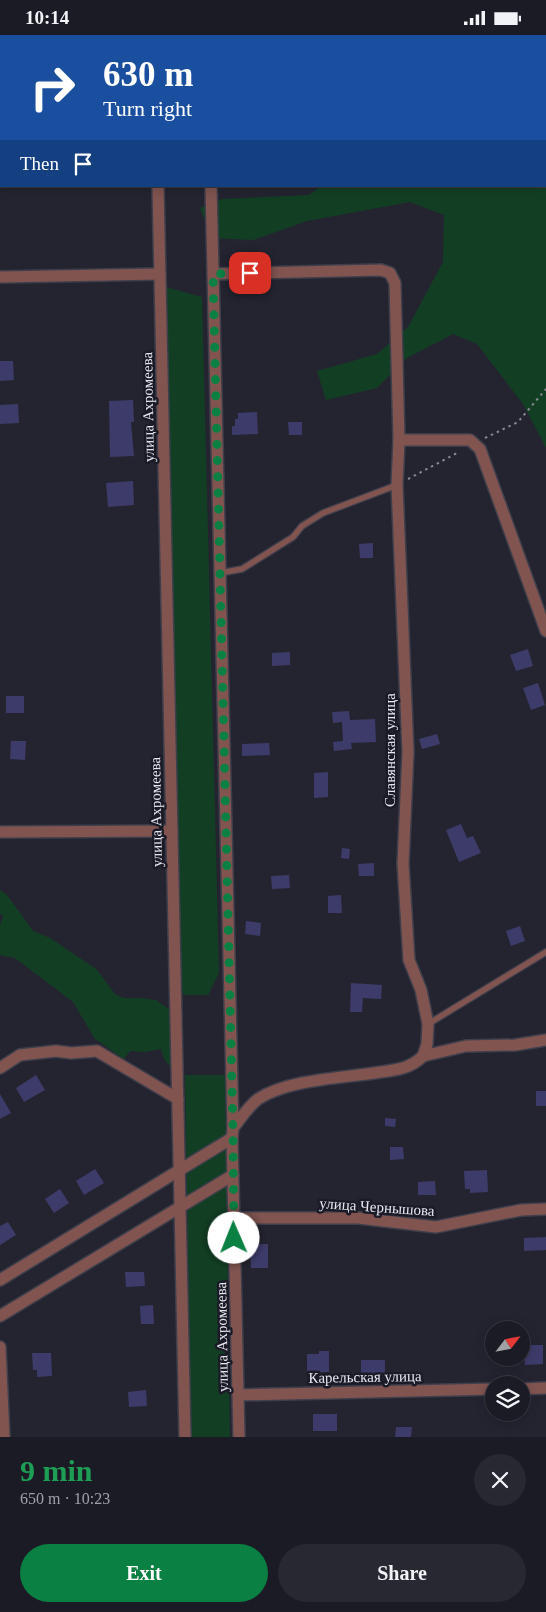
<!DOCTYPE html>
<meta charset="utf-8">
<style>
:root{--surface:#1b1b25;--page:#282832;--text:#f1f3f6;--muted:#a0a1a7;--line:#393942;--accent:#0b8043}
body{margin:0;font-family:Georgia,serif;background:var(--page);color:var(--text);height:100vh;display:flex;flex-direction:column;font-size:19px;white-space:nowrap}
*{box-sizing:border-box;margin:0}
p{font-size:16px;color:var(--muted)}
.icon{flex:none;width:28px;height:28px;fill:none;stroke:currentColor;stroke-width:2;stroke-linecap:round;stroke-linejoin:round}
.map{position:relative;height:1402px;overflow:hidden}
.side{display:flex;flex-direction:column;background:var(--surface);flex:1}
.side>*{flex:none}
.top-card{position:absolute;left:0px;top:0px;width:546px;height:152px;box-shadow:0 2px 12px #0003,0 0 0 1px var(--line);background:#1a4fa0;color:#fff;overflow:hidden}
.needle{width:32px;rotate:58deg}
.controls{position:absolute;left:485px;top:1286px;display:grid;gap:10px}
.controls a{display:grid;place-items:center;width:45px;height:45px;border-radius:50%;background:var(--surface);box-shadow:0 2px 12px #0003,0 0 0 1px var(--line);font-size:25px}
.pin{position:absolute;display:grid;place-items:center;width:42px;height:42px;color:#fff;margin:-21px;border-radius:10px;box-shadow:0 2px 8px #0006}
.me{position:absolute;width:55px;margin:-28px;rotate:359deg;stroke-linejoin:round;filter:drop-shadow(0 0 4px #0008)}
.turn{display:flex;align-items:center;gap:18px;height:105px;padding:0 20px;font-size:22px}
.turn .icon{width:65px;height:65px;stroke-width:2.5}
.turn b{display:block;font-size:35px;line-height:42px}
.then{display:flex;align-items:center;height:48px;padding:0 20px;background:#0003;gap:10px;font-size:19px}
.round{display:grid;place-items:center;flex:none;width:52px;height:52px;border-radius:26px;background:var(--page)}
.headline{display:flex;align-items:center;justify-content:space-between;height:85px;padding:0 20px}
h1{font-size:30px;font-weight:800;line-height:38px;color:#1e9e55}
.button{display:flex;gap:10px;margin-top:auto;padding:10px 20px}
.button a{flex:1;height:58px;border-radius:30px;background:var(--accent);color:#fff;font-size:20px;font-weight:800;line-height:58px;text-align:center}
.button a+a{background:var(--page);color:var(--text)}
.status{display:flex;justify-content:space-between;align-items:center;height:35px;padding:0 25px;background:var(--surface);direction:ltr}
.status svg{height:14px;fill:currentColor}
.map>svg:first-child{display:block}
.green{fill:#123f24}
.building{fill:#3d3b69}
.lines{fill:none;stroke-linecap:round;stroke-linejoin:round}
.lane-casing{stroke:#3f3f4c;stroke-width:8}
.street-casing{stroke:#3f3f4c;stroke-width:14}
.path{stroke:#878792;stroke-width:2;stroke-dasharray:2.5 4;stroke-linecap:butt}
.lane{stroke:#815450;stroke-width:5.5}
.street{stroke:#815450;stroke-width:11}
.route{stroke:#0b8043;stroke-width:9;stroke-dasharray:0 16.2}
.labels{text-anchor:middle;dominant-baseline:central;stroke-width:5;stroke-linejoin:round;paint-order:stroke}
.street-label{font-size:15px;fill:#e6e6ef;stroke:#1b1b27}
</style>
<div class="status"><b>10:14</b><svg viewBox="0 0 49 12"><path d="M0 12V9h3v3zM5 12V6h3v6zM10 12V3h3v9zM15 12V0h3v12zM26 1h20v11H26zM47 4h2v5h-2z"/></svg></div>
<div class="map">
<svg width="546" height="1402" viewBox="0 0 546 1402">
<rect width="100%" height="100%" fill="#242431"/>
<g class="green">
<path d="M 546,52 L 546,413 L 523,369 L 477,309 L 453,299 L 407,323 L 377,353 L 326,365 L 317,336 L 377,319 L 408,292 L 443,227 L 444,180 L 410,167 L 307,186 L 253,205 L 212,203 L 200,173 L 222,164 L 309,160 L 321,151 L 545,151 Z"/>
<path d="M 162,251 L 202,262 L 219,938 L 208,960 L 185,960 L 173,950 Z"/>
<path d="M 0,855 L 7,860 L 33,896 L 50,903 L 96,934 L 116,960 L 124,963 L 140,963 L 156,965 L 173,977 L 174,1036 L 164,1024 L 161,1014 L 145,1017 L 130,1016 L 124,1024 L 95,1004 L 73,967 L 15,923 L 0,920 L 0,890 L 3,882 L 0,878 Z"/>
<path d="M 185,1040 L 225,1040 L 230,1402 L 191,1402 Z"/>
</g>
<g class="building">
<path d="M 0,326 L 13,326 L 14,345 L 0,346 Z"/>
<path d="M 133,365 L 134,387 L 131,387 L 134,421 L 110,422 L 109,366 Z"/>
<path d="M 18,369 L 19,388 L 0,389 L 0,370 Z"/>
<path d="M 257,377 L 258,399 L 232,400 L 232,391 L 235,391 L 235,384 L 238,384 L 238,378 Z"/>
<path d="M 288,387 L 302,387 L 302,400 L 289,400 Z"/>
<path d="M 133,446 L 134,470 L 108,472 L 106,448 Z"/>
<path d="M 373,508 L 373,523 L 360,523 L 359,509 Z"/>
<path d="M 528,614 L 533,631 L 516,636 L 510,620 Z"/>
<path d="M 290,617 L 290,630 L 272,631 L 272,618 Z"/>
<path d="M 538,648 L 545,670 L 531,675 L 523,653 Z"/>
<rect x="6" y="661" width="18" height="17"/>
<path d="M 349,676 L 350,685 L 375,684 L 376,707 L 351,708 L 352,714 L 334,716 L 333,707 L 343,706 L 342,687 L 333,688 L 332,677 Z"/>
<path d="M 437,699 L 440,709 L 422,714 L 419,704 Z"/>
<path d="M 11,706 L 26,706 L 25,725 L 10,724 Z"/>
<path d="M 269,708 L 270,720 L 242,721 L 242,709 Z"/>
<path d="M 328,737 L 328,762 L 314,763 L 314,738 Z"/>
<path d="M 461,789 L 467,803 L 473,801 L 481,818 L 459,827 L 446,795 Z"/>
<path d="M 342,813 L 350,814 L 349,824 L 341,823 Z"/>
<path d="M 374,828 L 374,841 L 359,841 L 358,829 Z"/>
<path d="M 289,840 L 290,853 L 272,854 L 271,841 Z"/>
<path d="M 341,860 L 342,878 L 328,878 L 328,861 Z"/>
<path d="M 246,886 L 261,888 L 260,901 L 245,899 Z"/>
<path d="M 520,891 L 525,906 L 511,911 L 506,896 Z"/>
<path d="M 351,948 L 382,950 L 381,964 L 363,963 L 362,977 L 350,977 Z"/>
<path d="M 36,1040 L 45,1055 L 24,1067 L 16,1053 Z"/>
<rect x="536" y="1056" width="10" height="15"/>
<path d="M 0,1059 L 11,1078 L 0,1084 Z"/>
<path d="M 385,1083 L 396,1084 L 395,1092 L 385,1091 Z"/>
<path d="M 390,1112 L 403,1112 L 404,1124 L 390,1125 Z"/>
<path d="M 95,1134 L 104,1148 L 84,1160 L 76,1146 Z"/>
<path d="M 487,1135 L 488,1157 L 470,1158 L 470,1154 L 465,1154 L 464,1136 Z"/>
<path d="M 435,1146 L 436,1160 L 418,1160 L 418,1147 Z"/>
<path d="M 60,1154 L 69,1168 L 54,1178 L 45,1164 Z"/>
<path d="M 8,1187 L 16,1200 L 0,1210 L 0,1191 Z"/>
<path d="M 546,1202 L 546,1215 L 524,1216 L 524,1203 Z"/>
<path d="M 250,1209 L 268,1209 L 268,1233 L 251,1233 Z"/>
<path d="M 125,1237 L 144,1237 L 145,1251 L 126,1252 Z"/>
<path d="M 153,1270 L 154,1289 L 141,1289 L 140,1271 Z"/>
<path d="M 523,1310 L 543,1310 L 543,1329 L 525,1330 Z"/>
<path d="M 319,1316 L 329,1316 L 329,1337 L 307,1338 L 307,1319 L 319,1319 Z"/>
<path d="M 32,1318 L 51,1318 L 52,1341 L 37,1342 L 37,1335 L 33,1335 Z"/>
<rect x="361" y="1325" width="24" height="15"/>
<path d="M 146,1355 L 147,1371 L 129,1372 L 128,1357 Z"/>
<rect x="313" y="1379" width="24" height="17"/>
<path d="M 396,1392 L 412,1392 L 411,1402 L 395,1402 Z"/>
</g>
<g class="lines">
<g class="lane-casing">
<g id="lane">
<path d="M 220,538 L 242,534 L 293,502 L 302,491 L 323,478 L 397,450"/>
<path d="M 428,989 L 546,917"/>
</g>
</g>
<g class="street-casing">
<g id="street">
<path d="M 65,0 L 66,1"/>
<path d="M 155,0 L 155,1"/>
<path d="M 208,0 L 208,1"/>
<path d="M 158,151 L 185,1402"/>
<path d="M 211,151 L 233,1093 L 232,1103 L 239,1402"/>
<path d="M 213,239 L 381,235 L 390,238 L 395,248 L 399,405 L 470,405 L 480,414 L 546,596"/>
<path d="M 0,242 L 160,239"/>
<path d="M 399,405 L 397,450 L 408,717 L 403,829 L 409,925 L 421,955 L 428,989 L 427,1009 L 423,1021"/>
<path d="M 0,797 L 172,796"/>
<path d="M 0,1033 L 20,1020 L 56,1016 L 71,1018 L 97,1016 L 178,1064"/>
<path d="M 233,1093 C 241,1083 248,1072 258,1064 C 289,1044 344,1043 381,1037 C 397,1035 411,1033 423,1021 L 466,1011 L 515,1010 L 546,1005"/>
<path d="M 234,1183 L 358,1183 L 436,1192 L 521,1175 L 546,1174"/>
<path d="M 0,1245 L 232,1103"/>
<path d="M 0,1281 L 233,1140"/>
<path d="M 0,1312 L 4,1402"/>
<path d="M 521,1354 L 546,1353"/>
<path d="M 238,1360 L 494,1354"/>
</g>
</g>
<g class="path">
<path d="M 501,0 L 504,1"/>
<path d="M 526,1 L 528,0"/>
<path d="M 0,107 L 1,107"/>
<path d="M 485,403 L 518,387 L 546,354"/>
<path d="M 408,444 L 459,417"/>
</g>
<use href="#lane" class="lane"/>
<use href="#street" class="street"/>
</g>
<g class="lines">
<path class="route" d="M 234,1203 L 233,1093 L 213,239 L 250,238"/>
</g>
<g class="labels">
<g class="street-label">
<text transform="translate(148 372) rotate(-91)">улица Ахромеева</text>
<text transform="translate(390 715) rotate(-90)">Славянская улица</text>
<text transform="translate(156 777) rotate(-91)">улица Ахромеева</text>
<text transform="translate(377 1172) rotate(4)">улица Чернышова</text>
<text transform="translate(222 1302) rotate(-91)">улица Ахромеева</text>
<text transform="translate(365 1342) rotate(-1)">Карельская улица</text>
</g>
</g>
</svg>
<div class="controls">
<a><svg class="needle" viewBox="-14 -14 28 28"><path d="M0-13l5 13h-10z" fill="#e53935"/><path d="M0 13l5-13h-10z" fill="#a0a1a7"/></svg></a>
<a><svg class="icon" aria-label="layers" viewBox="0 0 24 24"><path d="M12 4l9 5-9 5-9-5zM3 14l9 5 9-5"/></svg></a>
</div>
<div class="pin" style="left:250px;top:238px;background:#d93025"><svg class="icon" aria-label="arrive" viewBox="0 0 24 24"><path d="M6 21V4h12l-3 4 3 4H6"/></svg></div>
<svg class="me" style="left:234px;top:1203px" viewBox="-20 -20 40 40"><circle r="19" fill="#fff"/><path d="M0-13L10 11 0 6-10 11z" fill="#0b8043"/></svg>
<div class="top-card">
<div class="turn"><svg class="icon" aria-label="right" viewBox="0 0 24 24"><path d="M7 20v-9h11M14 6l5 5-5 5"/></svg><div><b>630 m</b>Turn right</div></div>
<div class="then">Then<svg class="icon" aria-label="arrive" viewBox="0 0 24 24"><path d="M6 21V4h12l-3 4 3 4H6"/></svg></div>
</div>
</div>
<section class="side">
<div class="headline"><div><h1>9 min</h1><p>650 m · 10:23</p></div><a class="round"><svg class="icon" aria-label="close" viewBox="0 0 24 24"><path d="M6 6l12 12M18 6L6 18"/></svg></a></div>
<div class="button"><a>Exit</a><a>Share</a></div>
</section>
